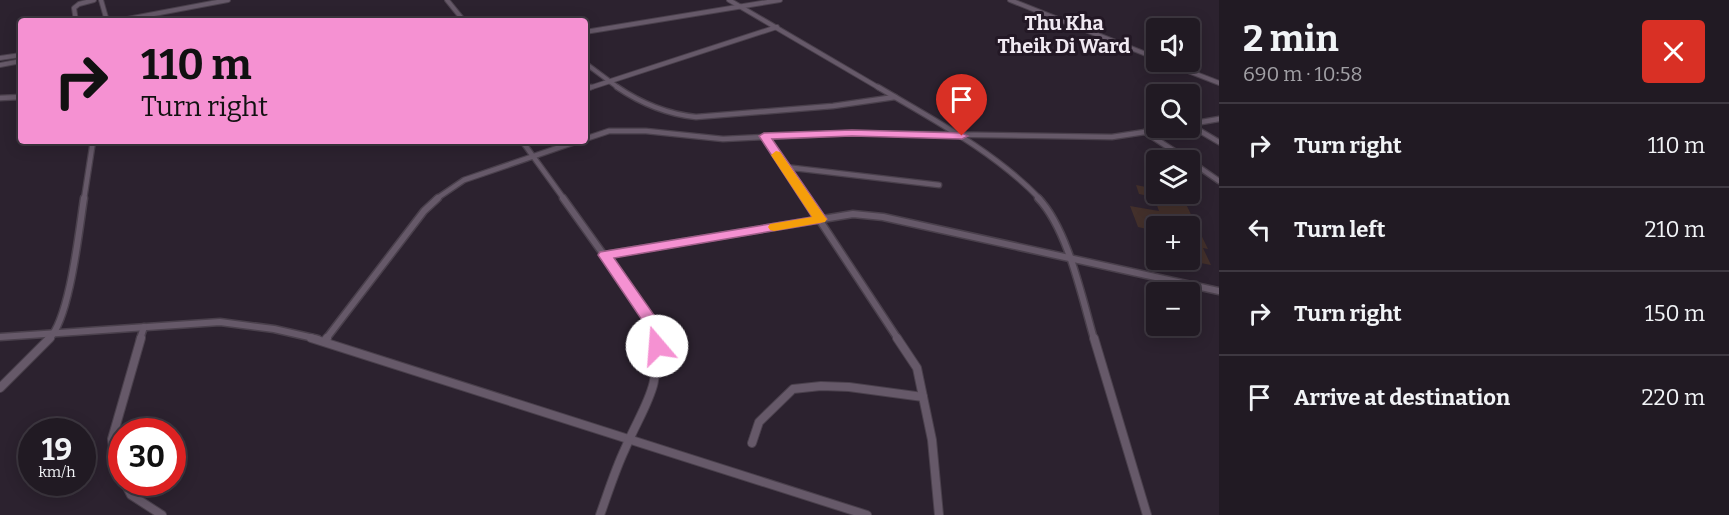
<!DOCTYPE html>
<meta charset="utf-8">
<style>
:root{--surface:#211a23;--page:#2d2730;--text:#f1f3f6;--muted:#a2a1a6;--line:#3e3841}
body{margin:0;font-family:Bitter,serif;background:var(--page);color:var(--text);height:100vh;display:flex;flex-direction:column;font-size:22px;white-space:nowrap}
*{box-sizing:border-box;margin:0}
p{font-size:20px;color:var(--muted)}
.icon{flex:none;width:33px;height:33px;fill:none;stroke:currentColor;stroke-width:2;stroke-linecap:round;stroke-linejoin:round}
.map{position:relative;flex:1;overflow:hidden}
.side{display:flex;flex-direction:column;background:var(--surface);width:510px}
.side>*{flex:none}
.guide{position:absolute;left:18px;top:18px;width:570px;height:126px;border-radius:6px;box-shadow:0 3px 15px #0003,0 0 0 2px var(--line);background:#f591d2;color:#111;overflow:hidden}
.buttons{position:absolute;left:1146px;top:18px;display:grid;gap:12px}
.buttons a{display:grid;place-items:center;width:54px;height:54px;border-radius:6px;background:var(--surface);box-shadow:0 3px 15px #0003,0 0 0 2px var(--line);font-size:30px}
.speed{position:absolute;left:18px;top:418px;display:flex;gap:12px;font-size:30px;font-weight:700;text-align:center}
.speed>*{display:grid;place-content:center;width:78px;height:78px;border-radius:50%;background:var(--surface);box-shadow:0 3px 15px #0003,0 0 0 2px var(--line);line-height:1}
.speed small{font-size:15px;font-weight:400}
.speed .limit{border:9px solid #d22;background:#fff;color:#111}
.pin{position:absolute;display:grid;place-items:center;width:51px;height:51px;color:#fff;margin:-62px -26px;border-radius:50% 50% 50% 0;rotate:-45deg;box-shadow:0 0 6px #0007}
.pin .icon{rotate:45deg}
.me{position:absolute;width:66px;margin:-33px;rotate:342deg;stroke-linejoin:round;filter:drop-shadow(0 0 4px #0008)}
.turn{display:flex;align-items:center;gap:21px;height:126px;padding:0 24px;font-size:27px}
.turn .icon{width:78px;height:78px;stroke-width:2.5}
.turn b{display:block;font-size:42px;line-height:51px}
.round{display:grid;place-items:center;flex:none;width:63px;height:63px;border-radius:6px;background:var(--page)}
.summary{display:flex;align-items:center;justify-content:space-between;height:102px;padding:0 24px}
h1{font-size:36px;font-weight:700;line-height:45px}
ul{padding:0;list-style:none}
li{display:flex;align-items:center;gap:18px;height:84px;padding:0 24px;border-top:2px solid var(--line)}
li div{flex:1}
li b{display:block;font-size:22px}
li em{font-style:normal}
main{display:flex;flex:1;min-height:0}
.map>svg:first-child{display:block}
.building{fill:#43302b}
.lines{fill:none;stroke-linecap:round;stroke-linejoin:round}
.street-far3-casing{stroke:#4a404c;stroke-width:6}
.street-far2-casing{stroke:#4a404c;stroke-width:7}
.street-far1-casing{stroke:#4a404c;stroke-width:9}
.street-casing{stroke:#4a404c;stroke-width:10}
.street-far3{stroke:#665969;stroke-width:4}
.street-far2{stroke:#665969;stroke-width:4.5}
.street-far1{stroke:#665969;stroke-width:6}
.street{stroke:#665969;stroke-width:8}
.route{fill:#f591d2;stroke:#9f5e88;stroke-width:1.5}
.slow{fill:#f59e0b}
.labels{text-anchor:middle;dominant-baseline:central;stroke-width:6;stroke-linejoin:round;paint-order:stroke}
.far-quarter-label{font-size:20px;font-weight:bold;fill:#f0e9f2;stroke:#231825}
</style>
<main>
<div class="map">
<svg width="1219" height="515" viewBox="0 0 1219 515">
<rect width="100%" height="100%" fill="#2c222f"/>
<path class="building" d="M 1136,185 L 1156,189 L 1156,194 L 1181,194 L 1208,249 L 1203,248 L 1211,265 L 1190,261 L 1190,226 L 1156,226 L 1156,231 L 1138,227 L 1130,206 L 1159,211 L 1154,197 L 1139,194 Z"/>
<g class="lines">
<g class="street-far3-casing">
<g id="street-far3">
<path d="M 101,0 L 107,21"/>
<path d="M 447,0 L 464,21"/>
<path d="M 729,0 L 881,89"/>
<path d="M 1010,0 L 1156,58"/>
<path d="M 76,21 L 74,8 L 79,4 L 94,0"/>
<path d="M 117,21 L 228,0"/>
<path d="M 585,32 L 780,0"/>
<path d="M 0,58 L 21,55"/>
<path d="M 1165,62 L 1219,83"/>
<path d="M 585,63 L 620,89"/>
<path d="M 0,65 L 21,61"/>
<path d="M 586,89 L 777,27"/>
</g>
</g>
<g class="street-far2-casing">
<g id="street-far2">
<path d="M 617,87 C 642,104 666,114 696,117 L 833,106 L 895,97"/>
<path d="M 878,87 C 934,120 995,152 1040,199"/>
<path d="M 585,89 L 591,87"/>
<path d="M 0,98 L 21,97"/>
<path d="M 1190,124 L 1219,119"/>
<path d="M 1190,125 L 1219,142"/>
<path d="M 1145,132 L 1188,160"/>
<path d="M 764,136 L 806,199"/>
<path d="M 585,139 L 609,131 L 646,131 L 723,139 L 852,133 L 1112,137 L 1171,128"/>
<path d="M 522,141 L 564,199"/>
<path d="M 1190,161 L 1219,181"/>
<path d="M 785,167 L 939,185"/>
<path d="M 84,199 L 93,141"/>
<path d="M 436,199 L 464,180 L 578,141"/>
</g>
</g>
<g class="street-far1-casing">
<g id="street-far1">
<path d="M 563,198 L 649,318 L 655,339"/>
<path d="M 805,198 L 898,339"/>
<path d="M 1038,198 C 1068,229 1082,298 1094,339"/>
<path d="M 605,255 L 853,214 L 883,217 L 1219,291"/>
<path d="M 0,337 L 220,322 L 274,329 L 318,339"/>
<path d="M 49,339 C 70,318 79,230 84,198"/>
<path d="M 140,339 L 144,327"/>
<path d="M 326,339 L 424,211 L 438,198"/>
</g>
</g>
<g class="street-casing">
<g id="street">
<path d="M 311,338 L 867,515"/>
<path d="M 897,338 L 917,368 L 932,440 L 939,515"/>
<path d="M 1094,338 L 1147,515"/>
<path d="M 325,341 L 327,338"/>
<path d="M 0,388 L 50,338"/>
<path d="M 752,443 L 759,422 L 793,389 L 821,386 L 849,387 L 923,397"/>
<path d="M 122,477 L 115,465 L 112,439 L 141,338"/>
<path d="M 125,483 L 131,495 L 162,515"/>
<path d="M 600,515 C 608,493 615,470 625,449 C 643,406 663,387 654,338"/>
</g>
</g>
<use href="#street-far3" class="street-far3"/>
<use href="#street-far2" class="street-far2"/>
<use href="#street-far1" class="street-far1"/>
<use href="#street" class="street"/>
</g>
<path class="route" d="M 852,130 L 962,133 L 968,136 L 962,139 L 852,136 L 772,139 L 827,219 L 820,223 L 614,258 L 654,315 L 665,346 L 663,350 L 652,350 L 642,320 L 598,255 L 600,252 L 812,217 L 759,136 L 764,133 Z"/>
<path class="slow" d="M 776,151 L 780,152 L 825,217 L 827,219 L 825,222 L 774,231 L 770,230 L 768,227 L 770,224 L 812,217 L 771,155 Z"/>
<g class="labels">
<g class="far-quarter-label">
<text x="1064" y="23">Thu Kha<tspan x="1064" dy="23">Theik Di Ward</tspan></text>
</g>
</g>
</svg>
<div class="buttons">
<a><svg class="icon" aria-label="sound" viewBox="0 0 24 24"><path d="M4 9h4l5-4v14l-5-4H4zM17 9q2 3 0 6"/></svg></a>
<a><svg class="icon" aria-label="search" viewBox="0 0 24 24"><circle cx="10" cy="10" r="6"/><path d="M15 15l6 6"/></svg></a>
<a><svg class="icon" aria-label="layers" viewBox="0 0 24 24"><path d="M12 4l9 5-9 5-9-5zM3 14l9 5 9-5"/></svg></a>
<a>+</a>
<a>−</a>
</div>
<div class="speed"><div>19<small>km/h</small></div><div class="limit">30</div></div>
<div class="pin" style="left:962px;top:136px;background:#d93025"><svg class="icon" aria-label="arrive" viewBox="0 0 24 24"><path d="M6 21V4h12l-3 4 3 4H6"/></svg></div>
<svg class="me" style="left:657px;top:346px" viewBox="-20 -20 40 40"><circle r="19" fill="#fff"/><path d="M0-13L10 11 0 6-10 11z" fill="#f591d2"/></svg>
<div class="guide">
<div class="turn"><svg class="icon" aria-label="right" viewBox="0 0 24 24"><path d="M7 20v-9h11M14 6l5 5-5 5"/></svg><div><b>110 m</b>Turn right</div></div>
</div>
</div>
<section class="side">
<div class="summary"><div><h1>2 min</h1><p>690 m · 10:58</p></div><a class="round" style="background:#d93025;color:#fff"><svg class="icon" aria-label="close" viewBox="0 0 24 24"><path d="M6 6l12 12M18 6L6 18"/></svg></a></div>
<ul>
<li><svg class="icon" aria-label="right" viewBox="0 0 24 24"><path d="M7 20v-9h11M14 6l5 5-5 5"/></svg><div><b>Turn right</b></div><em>110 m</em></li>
<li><svg class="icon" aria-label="left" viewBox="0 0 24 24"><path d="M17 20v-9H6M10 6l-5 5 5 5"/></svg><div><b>Turn left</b></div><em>210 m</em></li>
<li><svg class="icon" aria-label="right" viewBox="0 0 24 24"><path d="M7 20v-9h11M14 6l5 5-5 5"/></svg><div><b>Turn right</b></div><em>150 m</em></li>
<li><svg class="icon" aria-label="arrive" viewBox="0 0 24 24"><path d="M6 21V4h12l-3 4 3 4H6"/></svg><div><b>Arrive at destination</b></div><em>220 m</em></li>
</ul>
</section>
</main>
